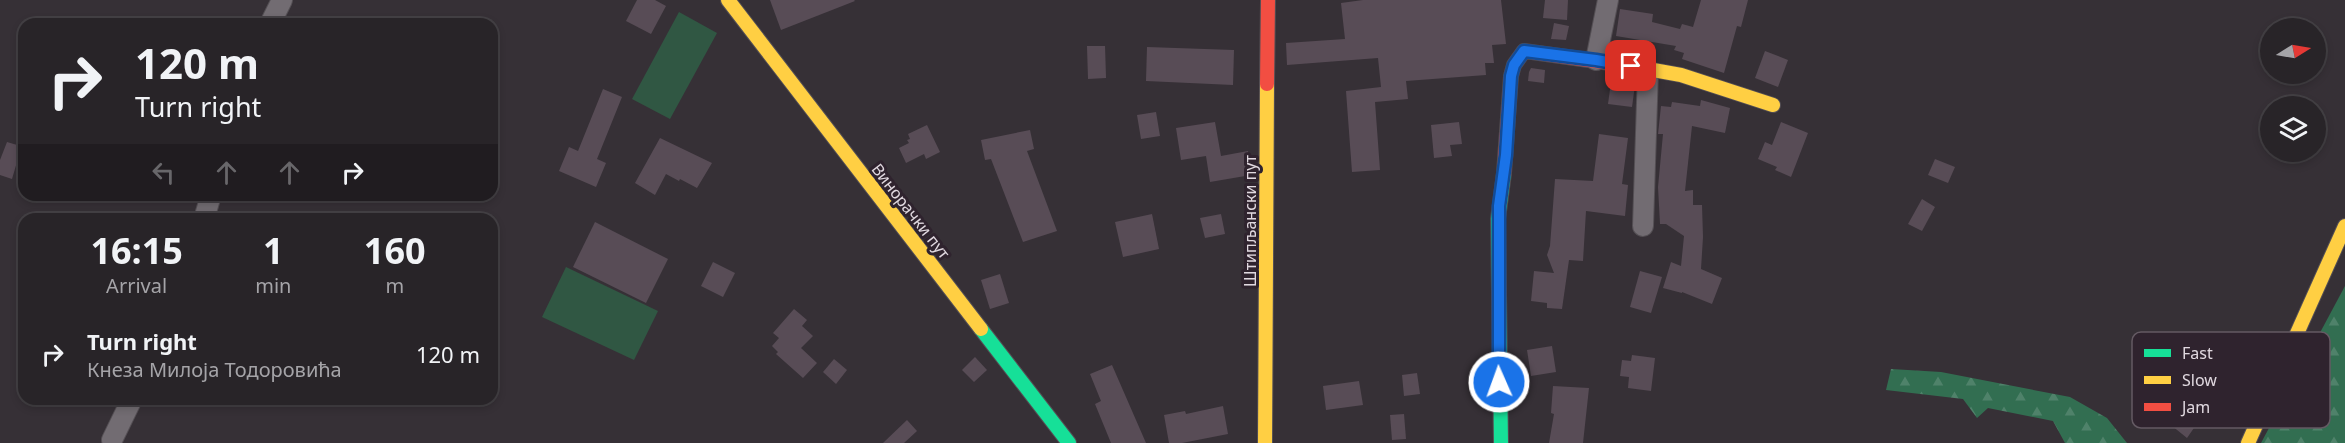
<!DOCTYPE html>
<meta charset="utf-8">
<style>
:root{--surface:#282428;--page:#302c30;--text:#f1f3f6;--muted:#a5a4a8;--line:#444145}
body{margin:0;font-family:"Noto Sans",sans-serif;background:var(--page);color:var(--text);height:100vh;display:flex;flex-direction:column;font-size:22px;white-space:nowrap}
*{box-sizing:border-box;margin:0}
p{font-size:20px;color:var(--muted)}
.icon{flex:none;width:33px;height:33px;fill:none;stroke:currentColor;stroke-width:2;stroke-linecap:round;stroke-linejoin:round}
.map{position:relative;flex:1;overflow:hidden}
.drawer{position:absolute;left:18px;top:213px;width:480px;height:192px;display:flex;flex-direction:column;background:var(--surface);border-radius:18px;box-shadow:0 3px 9px #0003,0 0 0 2px var(--line)}
.drawer>*{flex:none}
.banner{position:absolute;left:18px;top:18px;width:480px;height:183px;border-radius:18px;box-shadow:0 3px 9px #0003,0 0 0 2px var(--line);background:#282428;color:var(--text);overflow:hidden}
.needle{width:39px;rotate:79deg}
.tools{position:absolute;left:2260px;top:18px;display:grid;gap:12px}
.tools a{display:grid;place-items:center;width:66px;height:66px;border-radius:50%;background:var(--surface);box-shadow:0 3px 9px #0003,0 0 0 2px var(--line);font-size:30px}
.pin{position:absolute;display:grid;place-items:center;width:51px;height:51px;color:#fff;margin:-26px;border-radius:12px;box-shadow:0 3px 9px #0006}
.me{position:absolute;width:66px;margin:-33px;rotate:358deg;stroke-linejoin:round;filter:drop-shadow(0 0 4px #0008)}
.turn{display:flex;align-items:center;gap:21px;height:126px;padding:0 18px;font-size:27px}
.turn .icon{width:78px;height:78px;stroke-width:2.5}
.turn b{display:block;font-size:42px;line-height:51px}
.lanes{display:flex;align-items:center;height:57px;padding:0 18px;background:#0003;justify-content:center;gap:30px;direction:ltr}
.lanes .off{opacity:.35}
.eta{display:flex;justify-content:space-evenly;align-items:center;height:102px;text-align:center}
.eta b{font-size:36px;font-weight:700;line-height:42px}
ul{padding:0;list-style:none}
li{display:flex;align-items:center;gap:18px;height:78px;padding:0 18px}
li div{flex:1}
li b{display:block;font-size:22px}
li em{font-style:normal}
.map>svg:first-child{display:block}
.forest{fill:url(#forest-firs)}
.park{fill:#305743}
.building{fill:#584c56}
.lines{fill:none;stroke-linecap:round;stroke-linejoin:round}
.street-casing{stroke:#544f54;stroke-width:22}
.fast-casing{stroke:#544f54;stroke-width:16}
.slow-casing{stroke:#544f54;stroke-width:16}
.jam-casing{stroke:#544f54;stroke-width:16}
.street{stroke:#726c72;stroke-width:20}
.fast{stroke:#16e098;stroke-width:14}
.slow{stroke:#ffcf43;stroke-width:14}
.jam{stroke:#f24e42;stroke-width:14}
.route-casing{stroke:#114b97;stroke-width:15}
.route{stroke:#1a73e8;stroke-width:10}
.labels{text-anchor:middle;dominant-baseline:central;stroke-width:6;stroke-linejoin:round;paint-order:stroke}
.street-label{font-size:16px;fill:#e1d9e0;stroke:#2f232e}
.key{fill:#2f232e;stroke:#645a63;stroke-width:1.5}
.key-label{font-size:16px;fill:#e1d9e0}
</style>
<div class="map">
<svg width="2345" height="443" viewBox="0 0 2345 443">
<defs>
<pattern id="forest-firs" width="22" height="20" patternUnits="userSpaceOnUse" patternTransform="scale(1.5)"><rect width="22" height="20" fill="#326e51"/><path d="M5 1l3.5 6h-7zM16 11l3.5 6h-7z" fill="#4f826a"/></pattern>
</defs>
<rect width="100%" height="100%" fill="#363036"/>
<g class="forest">
<path d="M 2345,286 L 2345,443 L 2261,443 Z"/>
<path d="M 1891,369 L 1941,372 L 2070,397 L 2107,418 L 2127,443 L 2065,443 L 2053,421 L 1988,408 L 1977,418 L 1963,399 L 1886,390 Z"/>
</g>
<g class="park">
<path d="M 679,12 L 717,33 L 670,119 L 632,99 Z"/>
<path d="M 566,267 L 658,311 L 634,360 L 542,317 Z"/>
</g>
<g class="building">
<path d="M 637,0 L 655,0 L 666,6 L 651,34 L 626,21 Z"/>
<path d="M 770,0 L 854,0 L 855,1 L 781,30 Z"/>
<path d="M 1363,0 L 1501,0 L 1506,44 L 1492,45 L 1494,63 L 1485,63 L 1486,75 L 1406,81 L 1408,99 L 1375,102 L 1380,170 L 1352,172 L 1346,91 L 1381,87 L 1378,58 L 1287,65 L 1286,43 L 1345,39 L 1341,3 Z"/>
<path d="M 1545,0 L 1568,0 L 1567,20 L 1543,18 Z"/>
<path d="M 1701,0 L 1748,0 L 1741,27 L 1737,26 L 1724,73 L 1682,59 L 1684,53 L 1674,50 L 1676,46 L 1616,36 L 1620,9 L 1653,14 L 1652,22 L 1680,29 L 1682,24 L 1693,27 Z"/>
<path d="M 1554,23 L 1569,26 L 1566,40 L 1551,39 Z"/>
<path d="M 1087,46 L 1105,46 L 1106,78 L 1088,79 Z"/>
<path d="M 1147,47 L 1234,50 L 1233,85 L 1146,81 Z"/>
<path d="M 1765,51 L 1788,60 L 1778,87 L 1755,78 Z"/>
<path d="M 1531,68 L 1545,70 L 1544,83 L 1528,81 L 1529,72 Z"/>
<path d="M 1611,82 L 1635,85 L 1632,107 L 1608,104 Z"/>
<path d="M 603,89 L 622,97 L 597,159 L 606,163 L 596,187 L 559,171 L 569,147 L 578,151 Z"/>
<path d="M 1701,100 L 1730,108 L 1725,133 L 1692,126 L 1685,191 L 1693,190 L 1693,205 L 1702,205 L 1703,237 L 1701,269 L 1722,278 L 1712,304 L 1682,292 L 1682,293 L 1663,288 L 1671,262 L 1681,266 L 1684,236 L 1666,224 L 1660,224 L 1658,187 L 1663,134 L 1658,134 L 1661,106 L 1671,107 L 1672,102 L 1700,106 Z"/>
<path d="M 1156,112 L 1160,136 L 1141,139 L 1137,115 Z"/>
<path d="M 1215,122 L 1221,156 L 1248,151 L 1251,175 L 1210,182 L 1206,156 L 1181,160 L 1176,128 Z"/>
<path d="M 1459,122 L 1462,144 L 1450,145 L 1452,156 L 1434,158 L 1431,125 Z"/>
<path d="M 1781,122 L 1808,133 L 1791,177 L 1775,170 L 1777,167 L 1758,159 L 1765,142 L 1772,145 Z"/>
<path d="M 927,125 L 940,152 L 926,159 L 924,154 L 906,163 L 899,148 L 909,143 L 907,140 L 910,139 L 908,134 Z"/>
<path d="M 1030,130 L 1034,149 L 1027,151 L 1057,231 L 1023,242 L 991,159 L 985,160 L 981,140 Z"/>
<path d="M 1599,134 L 1628,138 L 1622,184 L 1628,185 L 1625,216 L 1586,211 L 1583,261 L 1569,260 L 1562,309 L 1547,308 L 1547,303 L 1531,301 L 1534,271 L 1554,273 L 1547,255 L 1550,246 L 1555,179 L 1593,181 Z"/>
<path d="M 660,138 L 712,163 L 697,188 L 680,179 L 679,181 L 666,174 L 655,195 L 635,183 Z"/>
<path d="M 7,142 L 24,147 L 24,164 L 17,162 L 12,179 L 0,175 L 0,160 Z"/>
<path d="M 1935,159 L 1955,167 L 1948,183 L 1928,175 Z"/>
<path d="M 1922,199 L 1935,207 L 1922,231 L 1908,224 Z"/>
<path d="M 1152,214 L 1159,249 L 1123,257 L 1115,222 Z"/>
<path d="M 1221,214 L 1225,234 L 1205,238 L 1200,218 Z"/>
<path d="M 595,222 L 668,259 L 646,303 L 573,267 Z"/>
<path d="M 713,262 L 735,273 L 723,297 L 701,286 Z"/>
<path d="M 1640,271 L 1662,277 L 1651,313 L 1630,307 Z"/>
<path d="M 1000,274 L 1009,303 L 990,309 L 981,280 Z"/>
<path d="M 794,309 L 807,320 L 802,326 L 813,336 L 801,348 L 817,363 L 803,378 L 776,354 L 778,352 L 772,346 L 779,338 L 773,333 Z"/>
<path d="M 1552,346 L 1556,372 L 1531,376 L 1527,350 Z"/>
<path d="M 1632,355 L 1655,358 L 1651,391 L 1628,388 L 1629,377 L 1620,376 L 1622,360 L 1631,361 Z"/>
<path d="M 975,357 L 987,370 L 974,382 L 962,370 Z"/>
<path d="M 834,359 L 847,370 L 836,384 L 823,372 Z"/>
<path d="M 1112,365 L 1146,443 L 1111,443 L 1095,404 L 1101,401 L 1090,374 Z"/>
<path d="M 1417,373 L 1420,394 L 1404,396 L 1402,375 Z"/>
<path d="M 1359,381 L 1363,405 L 1326,410 L 1323,386 Z"/>
<path d="M 1553,386 L 1589,388 L 1583,443 L 1549,443 L 1554,414 L 1551,413 Z"/>
<path d="M 2176,397 L 2198,414 L 2192,422 L 2196,425 L 2187,438 L 2161,417 Z"/>
<path d="M 1223,406 L 1228,434 L 1182,443 L 1169,443 L 1164,415 L 1185,411 L 1186,414 Z"/>
<path d="M 1404,414 L 1406,439 L 1392,440 L 1390,415 Z"/>
<path d="M 907,420 L 917,431 L 904,443 L 883,443 Z"/>
</g>
<g class="lines">
<g class="street-casing">
<g id="street">
<path d="M 270,24 L 282,0"/>
<path d="M 1596,60 L 1608,0"/>
<path d="M 204,219 L 211,195"/>
<path d="M 1643,226 L 1648,70"/>
<path d="M 112,440 L 132,399"/>
</g>
</g>
<g class="fast-casing">
<g id="fast">
<path d="M 981,329 L 1069,443"/>
<path d="M 1501,443 L 1498,219 L 1504,173"/>
</g>
</g>
<g class="slow-casing">
<g id="slow">
<path d="M 728,0 L 981,329"/>
<path d="M 1631,66 L 1681,75 L 1773,105"/>
<path d="M 1265,443 L 1267,84"/>
<path d="M 2248,443 L 2345,226"/>
</g>
</g>
<g class="jam-casing">
<g id="jam">
<path d="M 1267,84 L 1268,0"/>
<path d="M 1504,173 L 1511,76 L 1514,65 L 1524,51 L 1631,66"/>
</g>
</g>
<use href="#street" class="street"/>
<use href="#fast" class="fast"/>
<use href="#slow" class="slow"/>
<use href="#jam" class="jam"/>
</g>
<g class="lines">
<g class="route-casing">
<path id="route" d="M 1499,382 L 1499,206 L 1506,155 L 1511,76 L 1514,65 L 1524,51 L 1596,60 L 1631,66"/>
</g>
<use href="#route" class="route"/>
</g>
<g class="labels">
<g class="street-label">
<text transform="translate(911 211) rotate(52)">Винорачки пут</text>
<text transform="translate(1250 221) rotate(-90)">Штипљански пут</text>
</g>
</g>
<rect x="2132" y="332" width="198" height="96" rx="9" class="key"/>
<rect x="2144" y="349" width="27" height="8" fill="#16e098"/>
<rect x="2144" y="376" width="27" height="8" fill="#ffcf43"/>
<rect x="2144" y="403" width="27" height="8" fill="#f24e42"/>
<g class="key-label">
<text x="2182" y="359">Fast</text>
<text x="2182" y="386">Slow</text>
<text x="2182" y="413">Jam</text>
</g>
</svg>
<div class="tools">
<a><svg class="needle" viewBox="-14 -14 28 28"><path d="M0-13l5 13h-10z" fill="#e53935"/><path d="M0 13l5-13h-10z" fill="#a5a4a8"/></svg></a>
<a><svg class="icon" aria-label="layers" viewBox="0 0 24 24"><path d="M12 4l9 5-9 5-9-5zM3 14l9 5 9-5"/></svg></a>
</div>
<div class="pin" style="left:1631px;top:66px;background:#d93025"><svg class="icon" aria-label="arrive" viewBox="0 0 24 24"><path d="M6 21V4h12l-3 4 3 4H6"/></svg></div>
<svg class="me" style="left:1499px;top:382px" viewBox="-20 -20 40 40"><circle r="17" fill="#1a73e8" stroke="#fff" stroke-width="3"/><path d="M0-11L8 9 0 5-8 9z" fill="#fff"/></svg>
<div class="banner">
<div class="turn"><svg class="icon" aria-label="right" viewBox="0 0 24 24"><path d="M7 20v-9h11M14 6l5 5-5 5"/></svg><div><b>120 m</b>Turn right</div></div>
<div class="lanes"><svg class="icon off" aria-label="left" viewBox="0 0 24 24"><path d="M17 20v-9H6M10 6l-5 5 5 5"/></svg><svg class="icon off" aria-label="ahead" viewBox="0 0 24 24"><path d="M12 20V5M6 11l6-6 6 6"/></svg><svg class="icon off" aria-label="ahead" viewBox="0 0 24 24"><path d="M12 20V5M6 11l6-6 6 6"/></svg><svg class="icon" aria-label="right" viewBox="0 0 24 24"><path d="M7 20v-9h11M14 6l5 5-5 5"/></svg></div>
</div>
<section class="drawer">
<div class="eta">
<div><b>16:15</b><p>Arrival</p></div>
<div><b>1</b><p>min</p></div>
<div><b>160</b><p>m</p></div>
</div>
<ul>
<li><svg class="icon" aria-label="right" viewBox="0 0 24 24"><path d="M7 20v-9h11M14 6l5 5-5 5"/></svg><div><b>Turn right</b><p>Кнеза Милоја Тодоровића</p></div><em>120 m</em></li>
</ul>
</section>
</div>
